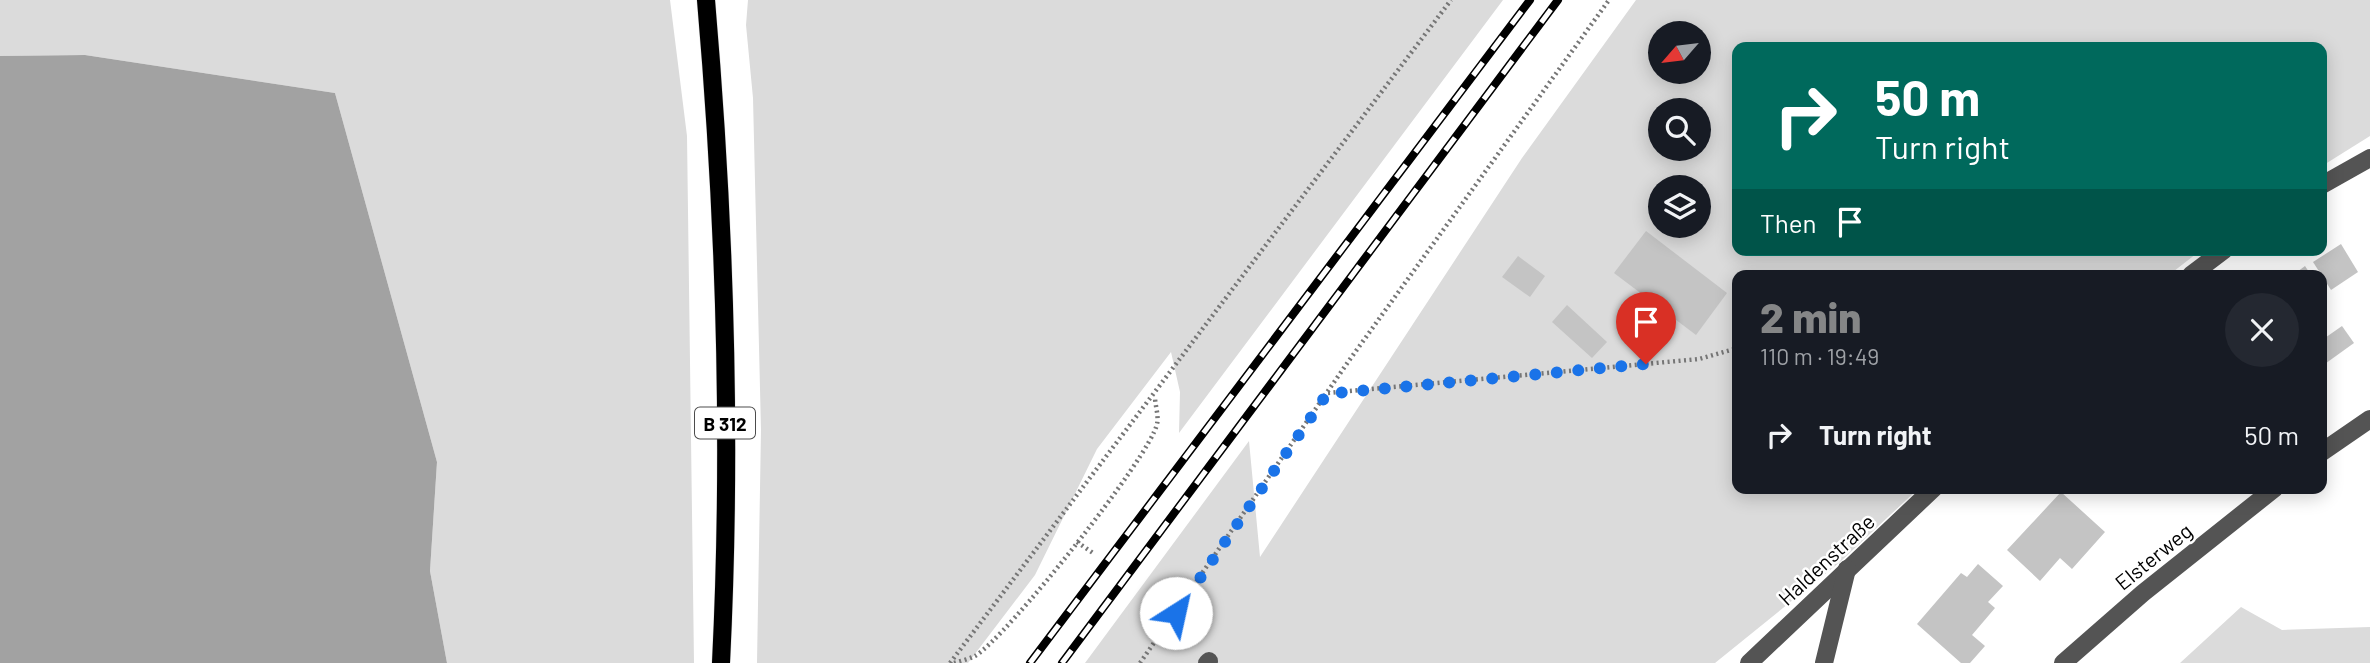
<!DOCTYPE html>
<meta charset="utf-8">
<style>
:root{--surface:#171b24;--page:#242831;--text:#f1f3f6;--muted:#9ea1a6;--accent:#858687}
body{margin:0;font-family:Barlow,sans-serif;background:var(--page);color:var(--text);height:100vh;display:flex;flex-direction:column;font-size:26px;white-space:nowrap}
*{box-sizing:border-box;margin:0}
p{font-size:23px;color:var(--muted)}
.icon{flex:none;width:38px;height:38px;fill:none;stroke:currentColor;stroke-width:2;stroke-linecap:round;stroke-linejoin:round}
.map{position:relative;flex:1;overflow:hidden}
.sheet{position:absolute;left:1732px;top:270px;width:595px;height:224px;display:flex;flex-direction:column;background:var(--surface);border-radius:14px;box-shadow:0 4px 18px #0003}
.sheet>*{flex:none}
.guide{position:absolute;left:1732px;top:42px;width:595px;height:214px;border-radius:14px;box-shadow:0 4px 18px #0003;background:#00695c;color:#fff;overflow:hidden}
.needle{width:46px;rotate:242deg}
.fabs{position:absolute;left:1648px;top:21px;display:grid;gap:14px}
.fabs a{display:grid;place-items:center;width:63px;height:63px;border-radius:50%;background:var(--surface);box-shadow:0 4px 18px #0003;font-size:35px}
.pin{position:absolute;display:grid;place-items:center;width:60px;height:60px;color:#fff;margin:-72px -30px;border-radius:50% 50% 50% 0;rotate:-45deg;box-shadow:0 0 7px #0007}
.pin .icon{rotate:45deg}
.me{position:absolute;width:77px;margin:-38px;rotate:35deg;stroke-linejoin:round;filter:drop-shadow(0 0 5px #0008)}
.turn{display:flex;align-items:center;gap:24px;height:147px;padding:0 28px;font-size:32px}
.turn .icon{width:91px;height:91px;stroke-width:2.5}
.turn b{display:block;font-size:49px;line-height:60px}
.then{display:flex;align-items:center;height:66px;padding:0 28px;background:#0003;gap:14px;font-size:26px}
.round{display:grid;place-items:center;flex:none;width:74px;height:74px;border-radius:37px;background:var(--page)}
.overview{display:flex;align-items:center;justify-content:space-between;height:119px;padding:0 28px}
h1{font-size:42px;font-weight:800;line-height:52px;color:var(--accent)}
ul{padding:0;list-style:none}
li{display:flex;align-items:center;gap:21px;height:91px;padding:0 28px}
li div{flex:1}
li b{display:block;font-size:26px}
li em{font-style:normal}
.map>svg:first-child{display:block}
.green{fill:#dbdbdb;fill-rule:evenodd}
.water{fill:#a2a2a2}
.building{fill:#c4c4c4}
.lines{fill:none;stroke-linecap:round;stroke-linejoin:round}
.major-casing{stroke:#dbdbdb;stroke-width:19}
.path{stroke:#767676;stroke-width:4.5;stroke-dasharray:2 3.5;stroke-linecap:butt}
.minor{stroke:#545454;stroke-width:18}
.major{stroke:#000;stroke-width:18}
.rail-casing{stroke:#000;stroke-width:8}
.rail{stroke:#fff;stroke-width:5;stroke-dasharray:16;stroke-linecap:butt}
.route{stroke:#1a73e8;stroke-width:12;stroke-dasharray:0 21.6}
.labels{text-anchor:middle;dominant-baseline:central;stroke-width:5;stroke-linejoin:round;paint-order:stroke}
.shield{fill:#fff;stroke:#4c4c4c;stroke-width:2}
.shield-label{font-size:19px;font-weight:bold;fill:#000}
.street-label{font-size:21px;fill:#000;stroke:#fff}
</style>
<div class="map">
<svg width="2370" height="663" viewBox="0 0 2370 663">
<rect width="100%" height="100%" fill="#fff"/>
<g class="green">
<path d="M 0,0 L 670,0 L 687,136 L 694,663 L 447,663 L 430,571 L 437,462 L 335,93 L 85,55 L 0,56 Z"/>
<path d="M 748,0 L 1503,0 L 1179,433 L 1180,392 L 1171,352 L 1097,449 L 1035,575 L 968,663 L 757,663 L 761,430 L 753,98 L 746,25 Z"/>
<path d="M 1636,0 L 2370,0 L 2370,136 L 2322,166 L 2322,47 L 1738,47 L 1738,250 L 2201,250 L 2169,275 L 1738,275 L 1738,488 L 1919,488 L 1840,562 L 1715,663 L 1085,663 L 1249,441 L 1260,557 L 1522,158 ZM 1661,33 L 1699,33 L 1699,72 L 1661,72 ZM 1661,110 L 1699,110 L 1699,149 L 1661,149 ZM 1661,187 L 1699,187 L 1699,226 L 1661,226 Z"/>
<path d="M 2241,607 L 2282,630 L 2370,627 L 2370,663 L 2180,663 Z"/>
</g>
<path class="water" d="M 85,55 L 335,93 L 437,462 L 430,571 L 447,663 L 0,663 L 0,56 Z"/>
<g class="building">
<path d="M 1646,231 L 1727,293 L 1696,335 L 1614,273 Z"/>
<path d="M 2341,244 L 2358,272 L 2331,290 L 2313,262 Z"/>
<path d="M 1518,256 L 1545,276 L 1530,297 L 1502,277 Z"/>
<path d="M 2305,266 L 2311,275 L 2293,275 Z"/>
<path d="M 1567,305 L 1607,342 L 1592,358 L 1552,322 Z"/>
<path d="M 2342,326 L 2354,343 L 2322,366 L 2322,340 Z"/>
<path d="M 2061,492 L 2105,532 L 2072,569 L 2060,558 L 2040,581 L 2007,550 Z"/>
<path d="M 1978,564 L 2003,586 L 1988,602 L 1995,608 L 1972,635 L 1985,646 L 1970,663 L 1961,663 L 1917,624 L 1961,573 L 1967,577 Z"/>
</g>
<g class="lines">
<g class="major-casing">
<path id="major" d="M 706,0 C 725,220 732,442 721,663"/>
</g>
<g class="path">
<path d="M 1328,393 L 1699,359 L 1738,348"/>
<path d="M 1077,542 L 1093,553"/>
<path d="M 1149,593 L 1200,632 L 1201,637"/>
<path d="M 950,663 L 1451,0"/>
<path d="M 954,663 C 961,661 969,659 975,656 C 1006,638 1150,457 1157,424 C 1159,416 1155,405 1155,397"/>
<path d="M 1140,663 L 1348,362 L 1609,0"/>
</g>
<g class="minor">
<path d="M 2322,185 L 2370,158"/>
<path d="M 2191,275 L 2224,250"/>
<path d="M 2322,452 L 2370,419"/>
<path d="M 1207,663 L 1209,661"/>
<path d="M 1749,663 L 1934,488"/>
<path d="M 1824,663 L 1847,569"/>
<path d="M 2063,663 L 2143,593 L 2275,488"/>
</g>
<use href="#major" class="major"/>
<g class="rail-casing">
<g id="rail">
<path d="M 1030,663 L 1530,0"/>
<path d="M 1062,663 L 1558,0"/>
</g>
</g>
<use href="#rail" class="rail"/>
</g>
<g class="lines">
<path class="route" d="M 1176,613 L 1327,394 L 1646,364"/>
</g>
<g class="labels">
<rect class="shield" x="695" y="407.5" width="60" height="31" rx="5"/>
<g class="shield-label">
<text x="725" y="423">B 312</text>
</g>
<g class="street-label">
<text transform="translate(2153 556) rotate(-39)">Elsterweg</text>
<text transform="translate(1826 559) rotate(-43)">Haldenstraße</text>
</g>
</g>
</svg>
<div class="fabs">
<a><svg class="needle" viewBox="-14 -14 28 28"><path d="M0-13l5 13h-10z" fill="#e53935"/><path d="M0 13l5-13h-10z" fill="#9ea1a6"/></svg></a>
<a><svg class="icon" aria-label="search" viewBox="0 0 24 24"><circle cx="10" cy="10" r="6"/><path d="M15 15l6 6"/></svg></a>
<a><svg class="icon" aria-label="layers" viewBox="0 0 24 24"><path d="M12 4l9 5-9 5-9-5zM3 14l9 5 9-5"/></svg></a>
</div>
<div class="pin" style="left:1646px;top:364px;background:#d93025"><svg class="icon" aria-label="arrive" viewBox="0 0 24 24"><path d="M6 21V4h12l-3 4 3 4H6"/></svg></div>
<svg class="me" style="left:1176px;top:613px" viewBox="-20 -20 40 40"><circle r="19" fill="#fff"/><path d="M0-13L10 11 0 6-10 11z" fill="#1a73e8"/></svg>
<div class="guide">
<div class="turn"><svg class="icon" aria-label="right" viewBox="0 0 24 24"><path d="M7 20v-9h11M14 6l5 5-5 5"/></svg><div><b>50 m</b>Turn right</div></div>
<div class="then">Then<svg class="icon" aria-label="arrive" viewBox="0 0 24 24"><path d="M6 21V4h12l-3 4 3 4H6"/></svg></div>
</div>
<section class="sheet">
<div class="overview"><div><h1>2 min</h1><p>110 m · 19:49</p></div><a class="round"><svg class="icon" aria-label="close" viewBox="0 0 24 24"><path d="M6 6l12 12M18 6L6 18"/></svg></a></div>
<ul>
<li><svg class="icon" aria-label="right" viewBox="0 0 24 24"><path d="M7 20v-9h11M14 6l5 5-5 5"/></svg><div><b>Turn right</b></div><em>50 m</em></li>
</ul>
</section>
</div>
